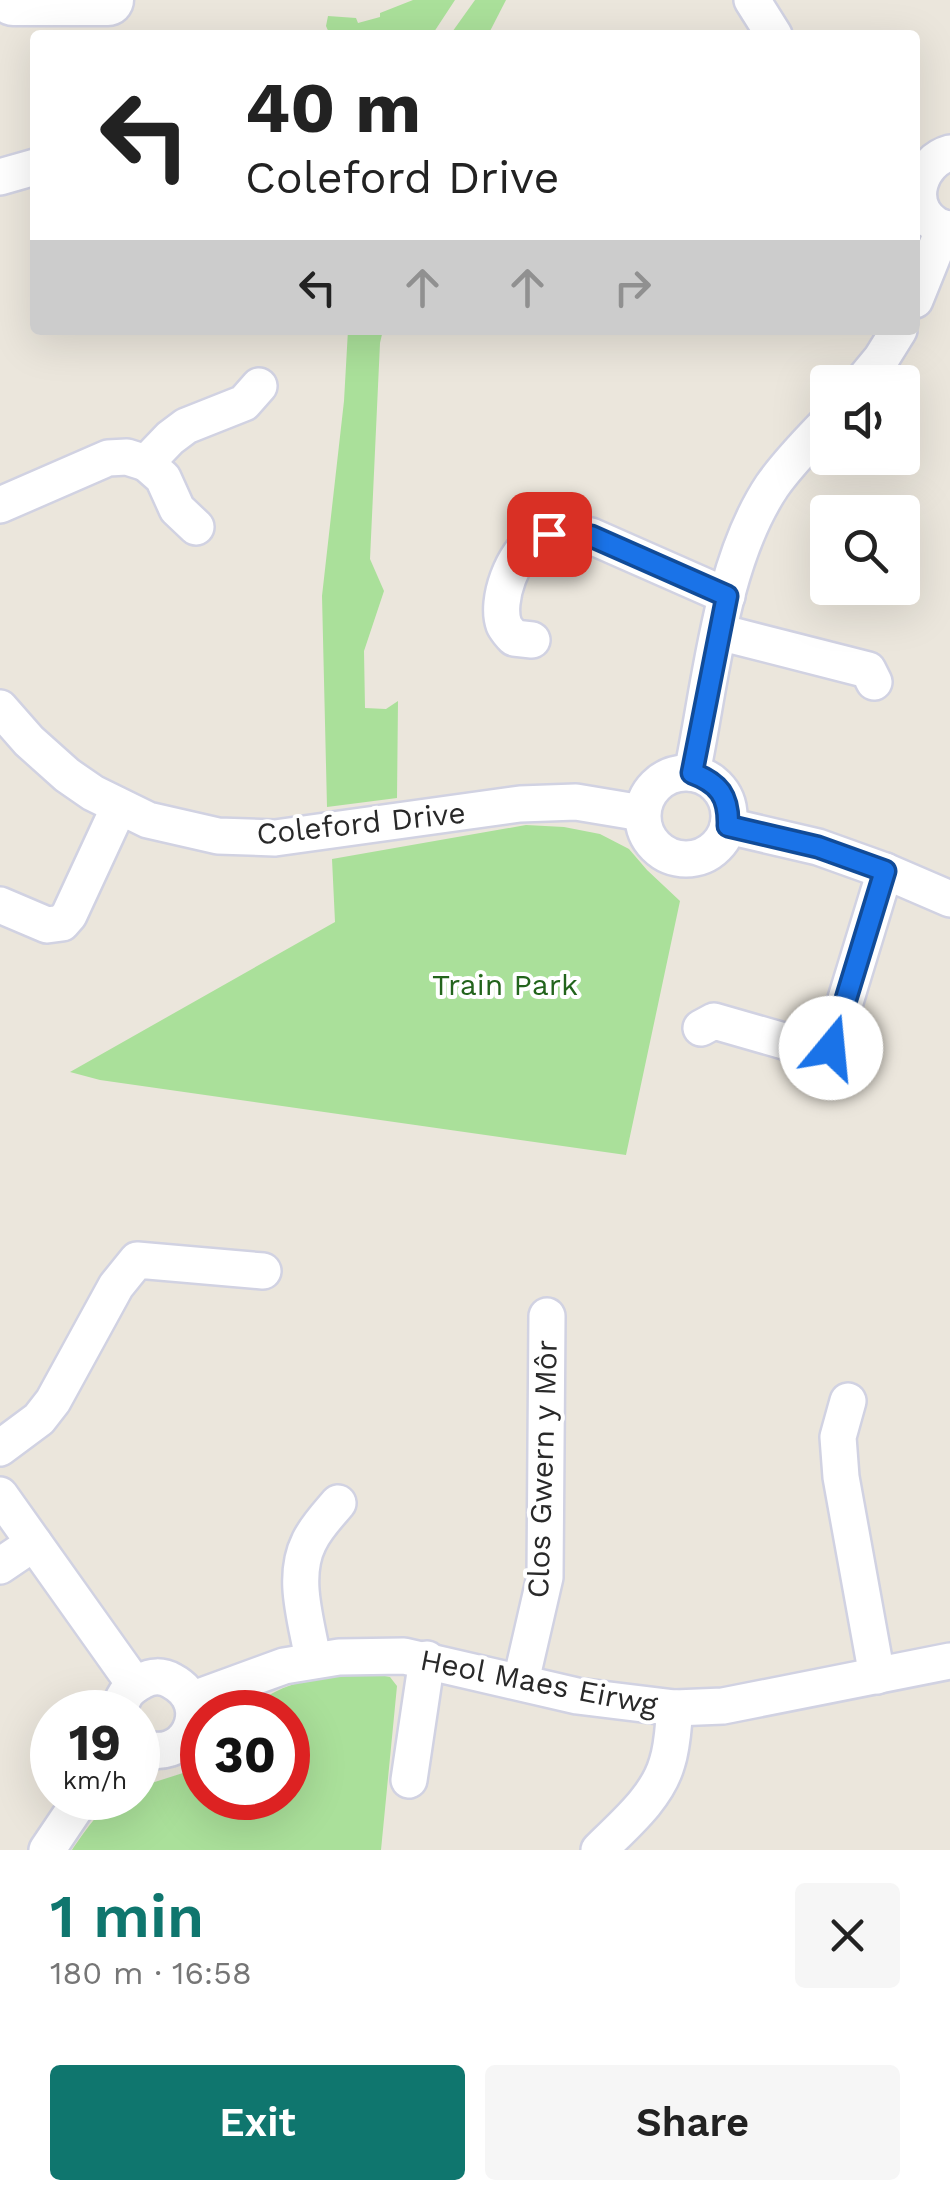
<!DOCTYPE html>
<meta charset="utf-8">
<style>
:root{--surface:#fff;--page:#f6f6f6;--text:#222;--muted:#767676;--accent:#0f766e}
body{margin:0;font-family:"Work Sans",sans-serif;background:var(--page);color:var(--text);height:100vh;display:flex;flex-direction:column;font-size:38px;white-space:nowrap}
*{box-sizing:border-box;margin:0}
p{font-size:32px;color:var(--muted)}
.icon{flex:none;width:55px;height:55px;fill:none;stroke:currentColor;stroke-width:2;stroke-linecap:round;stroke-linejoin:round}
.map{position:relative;height:1850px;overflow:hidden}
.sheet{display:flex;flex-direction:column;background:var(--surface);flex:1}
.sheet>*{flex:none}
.top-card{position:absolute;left:30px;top:30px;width:890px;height:305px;border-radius:10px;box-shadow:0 10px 40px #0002;background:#fff;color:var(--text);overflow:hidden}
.fabs{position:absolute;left:810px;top:365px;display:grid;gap:20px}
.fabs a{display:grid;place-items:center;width:110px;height:110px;border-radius:10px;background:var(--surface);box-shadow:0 10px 40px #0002;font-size:50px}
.speed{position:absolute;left:30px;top:1690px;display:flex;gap:20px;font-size:50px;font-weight:700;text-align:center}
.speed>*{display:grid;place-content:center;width:130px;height:130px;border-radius:50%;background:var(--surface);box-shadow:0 10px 40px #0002;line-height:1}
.speed small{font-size:25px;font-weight:400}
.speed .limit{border:15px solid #d22;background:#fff;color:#111}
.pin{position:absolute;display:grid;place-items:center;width:85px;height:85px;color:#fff;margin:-42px;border-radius:20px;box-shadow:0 5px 15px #0006}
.me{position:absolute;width:110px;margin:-55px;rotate:17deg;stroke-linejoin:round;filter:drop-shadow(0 0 8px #0008)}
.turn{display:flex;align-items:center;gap:35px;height:210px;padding:0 50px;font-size:45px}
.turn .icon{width:130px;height:130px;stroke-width:2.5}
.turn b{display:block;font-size:70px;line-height:85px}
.lanes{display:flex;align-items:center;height:95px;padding:0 50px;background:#0003;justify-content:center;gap:50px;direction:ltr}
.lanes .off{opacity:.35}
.round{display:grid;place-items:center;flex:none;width:105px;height:105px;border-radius:10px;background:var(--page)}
.summary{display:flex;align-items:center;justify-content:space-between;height:170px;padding:0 50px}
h1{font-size:60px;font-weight:600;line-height:75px;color:var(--accent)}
.button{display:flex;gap:20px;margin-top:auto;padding:20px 50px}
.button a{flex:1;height:115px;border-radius:10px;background:var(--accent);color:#fff;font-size:40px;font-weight:600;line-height:115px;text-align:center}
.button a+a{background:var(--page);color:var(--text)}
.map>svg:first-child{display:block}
.green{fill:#aae09a}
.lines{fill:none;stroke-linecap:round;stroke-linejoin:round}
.street-casing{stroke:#d1d2e2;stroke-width:40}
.secondary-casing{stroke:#d1d2e2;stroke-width:55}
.street{stroke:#fff;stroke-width:35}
.secondary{stroke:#fff;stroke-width:50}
.route-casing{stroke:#114b97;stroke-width:25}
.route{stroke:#1a73e8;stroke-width:18}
.labels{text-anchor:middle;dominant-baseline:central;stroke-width:8;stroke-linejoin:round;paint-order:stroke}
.street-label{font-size:30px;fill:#292929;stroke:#fff}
.park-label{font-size:30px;fill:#23641c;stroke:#fff}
</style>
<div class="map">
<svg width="950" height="1850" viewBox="0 0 950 1850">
<rect width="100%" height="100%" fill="#ebe6dc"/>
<g class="green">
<path d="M 413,0 L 455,0 L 432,35 L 330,35 L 326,26 L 328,16 L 356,18 L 358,23 L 380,17 L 380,13 Z"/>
<path d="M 475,0 L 506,0 L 488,35 L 450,35 Z"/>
<path d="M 348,330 L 383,330 L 380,343 L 370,559 L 384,591 L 364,651 L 365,708 L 386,709 L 398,701 L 397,798 L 327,807 L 322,596 L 344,401 Z"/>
<path d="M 526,825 L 564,827 L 600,834 L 629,849 L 647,870 L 680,901 L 626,1155 L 100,1080 L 70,1072 L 335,922 L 332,859 Z"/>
<path d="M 380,1675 L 390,1677 L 397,1686 L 381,1850 L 72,1850 C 83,1834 101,1806 120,1798 C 123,1797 134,1798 138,1798 L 139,1787 L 183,1773 L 202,1761 L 202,1798 L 288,1798 L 288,1712 L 246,1712 C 286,1676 328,1676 380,1675 Z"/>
</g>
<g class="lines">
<g class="street-casing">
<g id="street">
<path d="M 752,0 L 774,35"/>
<path d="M 950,153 C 920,161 905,204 935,224 C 939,227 945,228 950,230"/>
<path d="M 0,177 L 35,167"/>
<path d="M 915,300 L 944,228"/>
<path d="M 862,382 L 881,359 L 899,330"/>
<path d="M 146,463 L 163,478 L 177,509 L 196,527"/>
<path d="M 0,505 L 108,458 L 127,457 L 146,463 L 170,438 L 186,426 L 244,403 L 259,386"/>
<path d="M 719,632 L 868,670 L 874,682"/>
<path d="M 532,640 L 514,638 C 512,636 505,628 504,625 C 495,601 513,552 536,539 C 552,529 574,532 591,536 L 727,596"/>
<path d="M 0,708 L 29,741 L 67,775 L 93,793 L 148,820 L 218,836 L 275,838 L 520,804 L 576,802 L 642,813"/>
<path d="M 692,773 C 711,682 720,564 772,486 C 788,463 808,443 828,422"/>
<circle cx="686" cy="816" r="43"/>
<path d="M 728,826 L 818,847 L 885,871 L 950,899"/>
<path d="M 0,905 L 47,925 L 62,923 L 69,915 L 119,807"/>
<path d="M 701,1028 L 714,1021 L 822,1052 L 831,1048 L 885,871"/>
<path d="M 848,1401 L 838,1437 L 841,1477 L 877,1676"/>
<path d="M 0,1448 L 39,1419 L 53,1401 L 116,1286 L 137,1260 L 263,1271"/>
<path d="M 0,1495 L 135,1685"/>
<path d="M 0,1566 L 34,1543"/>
<path d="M 313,1660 C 307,1622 291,1578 309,1542 C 316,1527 328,1515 338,1503"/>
<path d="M 521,1681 L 545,1577 L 547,1316"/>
<path d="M 191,1700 L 284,1666 L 339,1657 L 404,1656 L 577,1696 L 675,1708 L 723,1706 L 950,1661"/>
<path d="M 120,1712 C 121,1697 128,1688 142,1681 C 151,1676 162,1675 172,1681 C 217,1705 185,1769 138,1745"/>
<path d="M 409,1780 L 427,1659"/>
<path d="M 47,1850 L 82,1798"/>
<path d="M 599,1850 C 624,1825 657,1798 667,1763 C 673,1745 673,1726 675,1708"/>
</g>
</g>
<g class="secondary-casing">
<path id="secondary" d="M 13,0 L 108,0"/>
</g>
<use href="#street" class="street"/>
<use href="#secondary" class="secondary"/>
</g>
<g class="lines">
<g class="route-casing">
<path id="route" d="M 549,534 L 570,532 L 591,536 L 727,596 L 692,773 C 719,783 729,796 728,826 L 818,847 L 885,871 L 831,1048"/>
</g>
<use href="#route" class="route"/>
</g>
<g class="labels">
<g class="street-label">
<text transform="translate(361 823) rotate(-6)">Coleford Drive</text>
<text transform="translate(542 1469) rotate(-88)">Clos Gwern y Môr</text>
<text transform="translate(539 1682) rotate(11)">Heol Maes Eirwg</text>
</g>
<g class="park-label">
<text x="505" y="984">Train Park</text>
</g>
</g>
</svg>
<div class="fabs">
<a><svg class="icon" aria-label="sound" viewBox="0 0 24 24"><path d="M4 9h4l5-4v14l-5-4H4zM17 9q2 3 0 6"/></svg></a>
<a><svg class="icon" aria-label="search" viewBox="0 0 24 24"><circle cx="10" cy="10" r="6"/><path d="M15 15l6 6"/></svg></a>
</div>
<div class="speed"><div>19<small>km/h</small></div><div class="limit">30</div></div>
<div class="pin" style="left:549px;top:534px;background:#d93025"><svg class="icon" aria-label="arrive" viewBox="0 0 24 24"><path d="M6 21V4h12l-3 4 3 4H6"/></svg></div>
<svg class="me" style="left:831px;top:1048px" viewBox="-20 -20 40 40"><circle r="19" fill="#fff"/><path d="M0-13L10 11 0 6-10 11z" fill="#1a73e8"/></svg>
<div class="top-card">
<div class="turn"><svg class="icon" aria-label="left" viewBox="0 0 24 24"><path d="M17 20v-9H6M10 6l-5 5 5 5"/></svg><div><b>40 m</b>Coleford Drive</div></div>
<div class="lanes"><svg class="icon" aria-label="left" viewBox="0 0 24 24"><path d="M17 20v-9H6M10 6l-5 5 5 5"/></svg><svg class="icon off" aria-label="ahead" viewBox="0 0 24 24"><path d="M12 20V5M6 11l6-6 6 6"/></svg><svg class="icon off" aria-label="ahead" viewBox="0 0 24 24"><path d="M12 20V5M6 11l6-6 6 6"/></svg><svg class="icon off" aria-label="right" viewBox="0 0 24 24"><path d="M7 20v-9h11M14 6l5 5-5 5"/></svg></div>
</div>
</div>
<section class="sheet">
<div class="summary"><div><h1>1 min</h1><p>180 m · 16:58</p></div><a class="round"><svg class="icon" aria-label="close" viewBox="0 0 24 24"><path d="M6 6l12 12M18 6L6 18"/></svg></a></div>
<div class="button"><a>Exit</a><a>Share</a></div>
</section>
